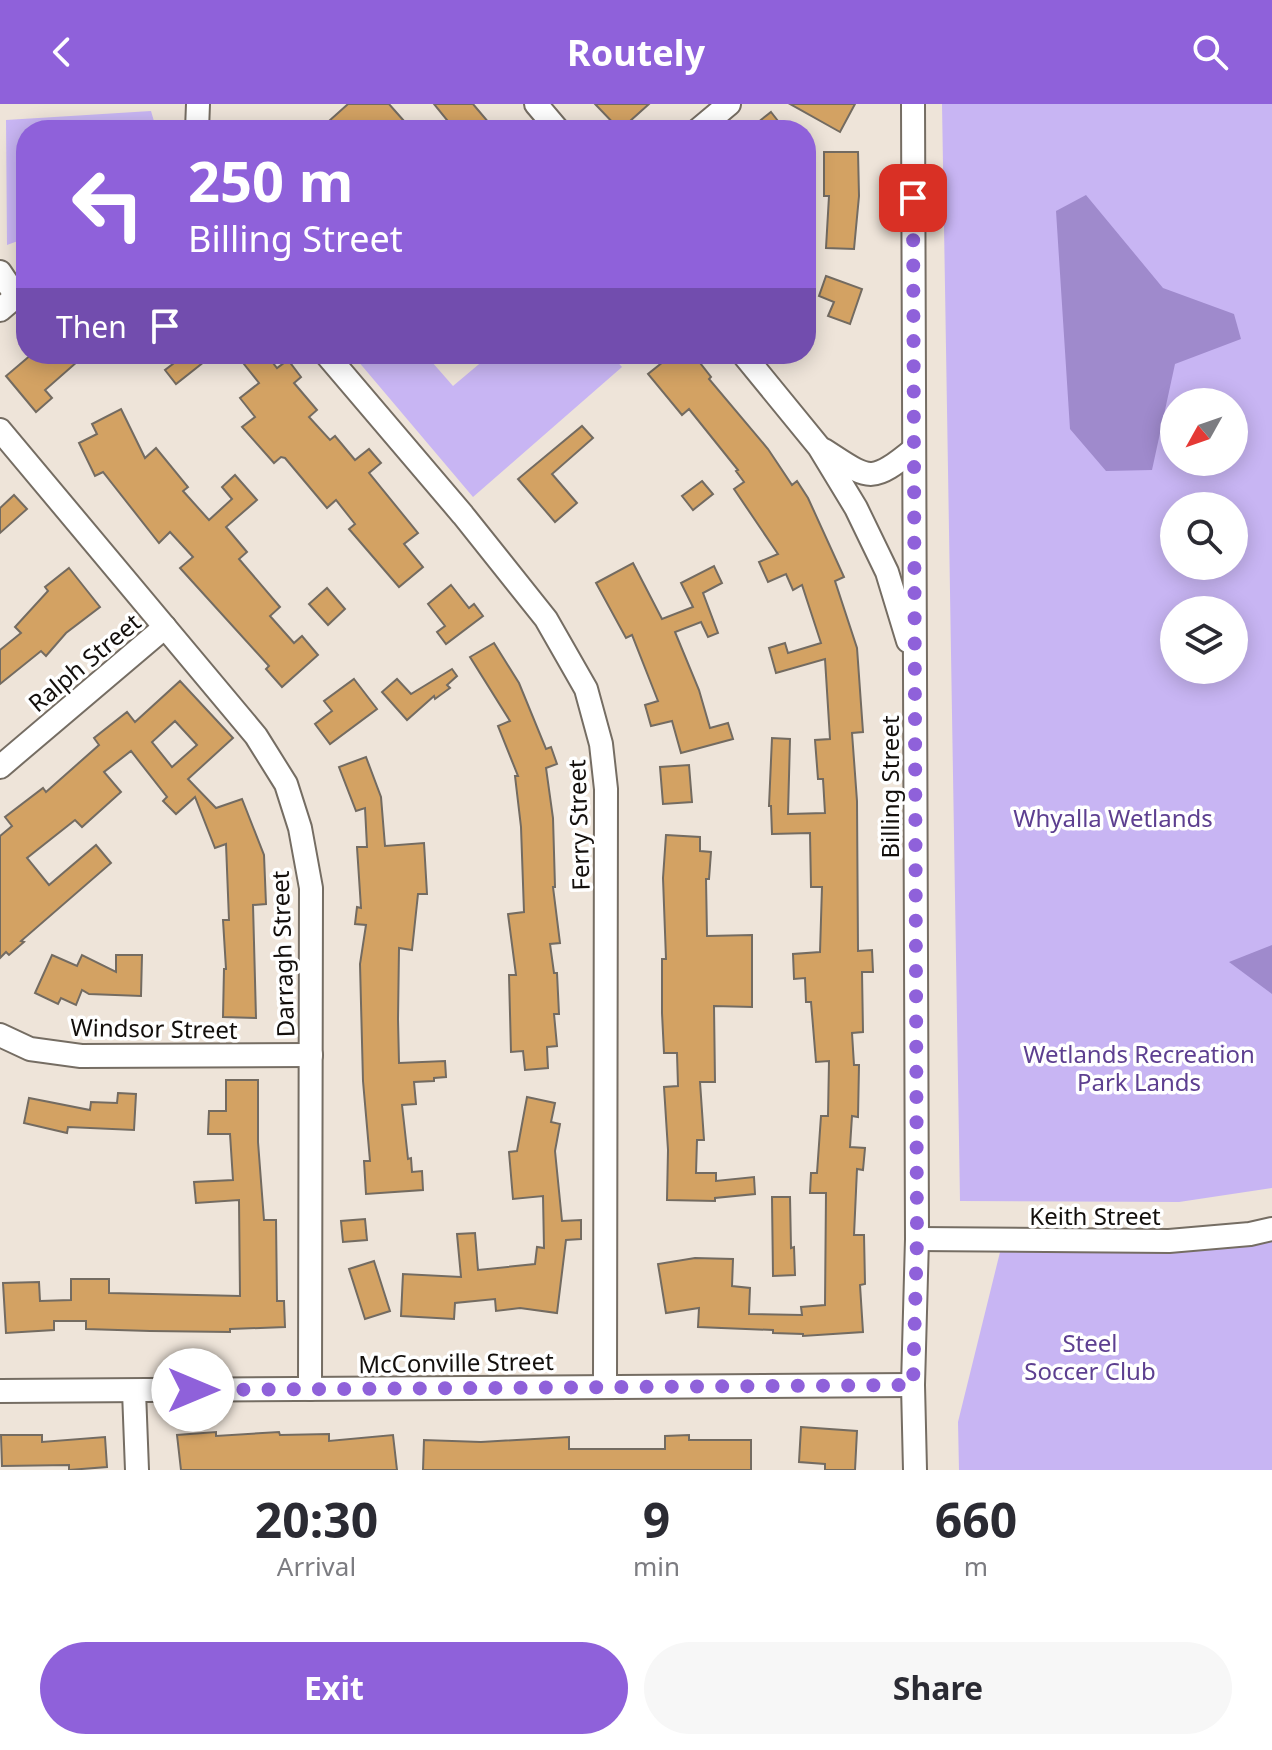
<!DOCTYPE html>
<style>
:root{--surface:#fff;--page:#f7f7f7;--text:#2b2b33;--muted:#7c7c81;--accent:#8f61da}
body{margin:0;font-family:"Noto Sans",sans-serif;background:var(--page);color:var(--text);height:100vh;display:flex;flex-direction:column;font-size:30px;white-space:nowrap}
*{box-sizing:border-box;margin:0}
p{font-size:26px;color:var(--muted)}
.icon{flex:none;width:44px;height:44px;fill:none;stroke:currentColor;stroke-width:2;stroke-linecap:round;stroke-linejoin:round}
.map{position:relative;height:1366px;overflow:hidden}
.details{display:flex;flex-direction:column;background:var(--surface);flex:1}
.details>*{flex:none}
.banner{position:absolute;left:16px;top:16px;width:800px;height:244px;border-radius:32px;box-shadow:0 4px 20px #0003;background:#8f61da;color:#fff;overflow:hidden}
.needle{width:52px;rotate:230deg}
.fabs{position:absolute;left:1160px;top:284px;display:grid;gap:16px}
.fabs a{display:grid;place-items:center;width:88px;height:88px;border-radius:50%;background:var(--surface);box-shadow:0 4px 20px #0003;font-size:40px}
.pin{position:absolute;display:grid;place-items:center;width:68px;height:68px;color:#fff;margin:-34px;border-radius:16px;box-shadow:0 4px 12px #0006}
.me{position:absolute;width:88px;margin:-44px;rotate:90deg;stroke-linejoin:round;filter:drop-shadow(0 0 6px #0008)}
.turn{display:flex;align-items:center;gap:28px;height:168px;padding:0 40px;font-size:36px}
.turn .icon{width:104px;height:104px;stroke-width:2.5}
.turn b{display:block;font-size:56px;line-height:68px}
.then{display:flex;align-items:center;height:76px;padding:0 40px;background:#0003;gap:16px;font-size:30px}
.eta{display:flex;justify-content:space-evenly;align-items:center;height:136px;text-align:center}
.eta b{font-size:48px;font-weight:700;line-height:56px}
.action{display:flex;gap:16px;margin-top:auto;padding:16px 40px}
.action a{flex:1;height:92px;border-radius:48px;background:var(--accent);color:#fff;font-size:32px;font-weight:700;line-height:92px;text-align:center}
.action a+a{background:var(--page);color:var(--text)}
header{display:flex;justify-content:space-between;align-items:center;height:104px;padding:0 40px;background:var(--accent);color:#fff;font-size:36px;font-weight:700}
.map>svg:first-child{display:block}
.green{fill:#c8b5f3;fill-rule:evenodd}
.water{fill:#9f8acc}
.building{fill:#d3a263;stroke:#736b61;stroke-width:2;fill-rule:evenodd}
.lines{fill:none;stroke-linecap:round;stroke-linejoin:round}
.minor-casing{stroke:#756d63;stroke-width:26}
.minor{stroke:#fff;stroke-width:22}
.route{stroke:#8f61da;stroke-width:14;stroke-dasharray:0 25.2}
.labels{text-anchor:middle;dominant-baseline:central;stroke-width:7;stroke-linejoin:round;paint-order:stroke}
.street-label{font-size:24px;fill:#130f0c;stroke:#fff}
.park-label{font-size:24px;fill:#5d3f90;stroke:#fff}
</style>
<header><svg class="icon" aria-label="back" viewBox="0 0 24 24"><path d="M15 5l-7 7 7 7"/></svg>Routely<svg class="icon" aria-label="search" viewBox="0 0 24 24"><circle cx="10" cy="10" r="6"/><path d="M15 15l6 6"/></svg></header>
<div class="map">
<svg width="1272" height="1366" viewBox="0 0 1272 1366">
<rect width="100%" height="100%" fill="#eee4d9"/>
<g class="green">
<path d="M 942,0 L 1272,0 L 1272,1084 L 1179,1098 L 960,1097 ZM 1174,298 L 1234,298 L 1234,358 L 1174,358 ZM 1174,402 L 1234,402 L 1234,462 L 1174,462 ZM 1174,506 L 1234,506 L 1234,566 L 1174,566 Z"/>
<path d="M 151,7 L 156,24 L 153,26 L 26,26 L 26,134 L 7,141 L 6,16 Z"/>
<path d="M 352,250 L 425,250 L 453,282 L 491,250 L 610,250 L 622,263 L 473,393 Z"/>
<path d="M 1272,1128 L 1272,1366 L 959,1366 L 958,1318 L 1003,1136 L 1228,1143 Z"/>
</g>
<g class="water">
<path d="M 1086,91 L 1163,184 L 1234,210 L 1241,235 L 1175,260 L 1152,366 L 1106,367 L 1070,325 L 1056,107 Z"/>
<path d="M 1272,841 L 1272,890 L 1229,858 Z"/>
</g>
<g class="building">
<path d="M 348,0 L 389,0 L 404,17 L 393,26 L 319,26 Z"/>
<path d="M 434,0 L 473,0 L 495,26 L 455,26 Z"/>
<path d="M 595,0 L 649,0 L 620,26 Z"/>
<path d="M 790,0 L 855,0 L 840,28 Z"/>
<path d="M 771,8 L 785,26 L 748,26 Z"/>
<path d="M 824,48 L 858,48 L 859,92 L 854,145 L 826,144 L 829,92 L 824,92 Z"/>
<path d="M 826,172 L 862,185 L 850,220 L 828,212 L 834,198 L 819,192 Z"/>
<path d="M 32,250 L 86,250 L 45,286 L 52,294 L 36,308 L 6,272 Z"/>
<path d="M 186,250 L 214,250 L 176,280 L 165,266 Z"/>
<path d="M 236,250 L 266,250 L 277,264 L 288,256 L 301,273 L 294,279 L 317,306 L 309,313 L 330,336 L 335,332 L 355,356 L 369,345 L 381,359 L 369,369 L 418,429 L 404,440 L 423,463 L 399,483 L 349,425 L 355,420 L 336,396 L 327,404 L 285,354 L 281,353 L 274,359 L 242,323 L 255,313 L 240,294 L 259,279 Z"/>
<path d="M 673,250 L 693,250 L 711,273 L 709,275 L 768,345 L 792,381 L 797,377 L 808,394 L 844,473 L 835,477 L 857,544 L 863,628 L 852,629 L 857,697 L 858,847 L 872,846 L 873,868 L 862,868 L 863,928 L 852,929 L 854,961 L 859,961 L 858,1013 L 852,1012 L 850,1043 L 865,1044 L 863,1066 L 857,1065 L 854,1131 L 864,1131 L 865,1180 L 860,1181 L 863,1228 L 803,1232 L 803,1230 L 773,1229 L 773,1226 L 698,1223 L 699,1204 L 666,1209 L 658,1160 L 695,1154 L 733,1155 L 732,1182 L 750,1184 L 749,1210 L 802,1211 L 801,1203 L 825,1201 L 826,1089 L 810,1089 L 811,1069 L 817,1069 L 821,1012 L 828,1012 L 829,957 L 816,958 L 811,898 L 806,898 L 805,874 L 794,875 L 793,850 L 820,848 L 822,783 L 811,783 L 810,729 L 772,730 L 771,702 L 769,702 L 772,634 L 790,635 L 788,710 L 825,709 L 823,675 L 818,675 L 815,636 L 830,635 L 825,555 L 776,569 L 769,544 L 785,539 L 788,549 L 821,539 L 802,481 L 793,486 L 786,470 L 768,478 L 759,458 L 778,450 L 734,385 L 744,378 L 736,367 L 738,366 L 689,305 L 682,311 L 648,270 Z"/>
<path d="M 121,305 L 145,354 L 156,344 L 188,383 L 183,387 L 209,416 L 232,395 L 222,383 L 235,371 L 257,396 L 226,423 L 247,448 L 239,455 L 280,503 L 270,512 L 294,539 L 302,532 L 318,551 L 282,583 L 266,565 L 269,562 L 180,464 L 193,453 L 170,428 L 159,439 L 103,368 L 95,372 L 79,339 L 97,330 L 92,320 Z"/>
<path d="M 582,322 L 593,334 L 552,370 L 577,399 L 555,418 L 518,375 Z"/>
<path d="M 702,377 L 713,390 L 693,406 L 682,392 Z"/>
<path d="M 14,391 L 27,405 L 0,429 L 0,404 Z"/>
<path d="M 633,459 L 662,515 L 693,503 L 681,479 L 714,462 L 722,479 L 703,489 L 718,529 L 708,533 L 701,518 L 675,528 L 699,586 L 710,624 L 728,619 L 733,635 L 681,649 L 672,617 L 651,622 L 645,601 L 658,597 L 632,531 L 626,534 L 596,479 Z"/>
<path d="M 69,464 L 100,503 L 66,529 L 46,552 L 41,547 L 0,580 L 0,546 L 21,529 L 15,523 L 48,487 L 45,483 Z"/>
<path d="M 451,481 L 469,504 L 474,500 L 483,512 L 446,540 L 437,528 L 445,522 L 428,500 Z"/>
<path d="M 327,484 L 345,505 L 328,521 L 309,500 Z"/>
<path d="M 494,539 L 519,579 L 546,645 L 551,643 L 557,660 L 546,664 L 553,714 L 555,783 L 553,783 L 560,839 L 550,840 L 554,869 L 557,869 L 559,910 L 554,910 L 557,942 L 547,943 L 548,964 L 525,966 L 523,947 L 511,948 L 509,871 L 516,871 L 508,810 L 524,808 L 521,723 L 515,672 L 518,672 L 498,622 L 510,617 L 470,553 Z"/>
<path d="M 452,565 L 457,572 L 447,581 L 450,584 L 435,595 L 434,592 L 407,616 L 382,588 L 397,575 L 411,590 Z"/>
<path d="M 354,575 L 377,605 L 330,640 L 315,620 L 332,607 L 324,597 Z"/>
<path d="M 180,577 L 233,634 L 188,675 L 216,704 L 242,695 L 264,751 L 266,800 L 253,801 L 256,914 L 223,913 L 224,865 L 226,865 L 223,816 L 229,816 L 226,740 L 215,744 L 195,693 L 176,710 L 163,697 L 167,693 L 131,647 L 104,668 L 121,688 L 82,723 L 75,716 L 27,754 L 49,781 L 96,741 L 111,759 L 21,837 L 24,838 L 9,851 L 6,848 L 0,854 L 0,732 L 12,722 L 5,713 L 43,684 L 46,688 L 99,641 L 94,634 L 127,608 L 135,618 ZM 175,617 L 197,641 L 172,663 L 152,638 Z"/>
<path d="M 366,653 L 381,693 L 385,742 L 424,739 L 427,790 L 418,790 L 412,846 L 399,844 L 398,915 L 399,959 L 445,957 L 446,973 L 434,974 L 434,977 L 414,978 L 416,1000 L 402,1001 L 408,1055 L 411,1054 L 412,1068 L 422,1067 L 423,1086 L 366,1090 L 364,1057 L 370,1057 L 363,977 L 360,860 L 366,821 L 355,820 L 357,803 L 361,804 L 357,743 L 367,743 L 365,704 L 356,707 L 339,663 Z"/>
<path d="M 689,661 L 692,698 L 663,700 L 660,663 Z"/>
<path d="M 666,731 L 700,733 L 700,747 L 711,748 L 709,775 L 706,775 L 707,832 L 752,831 L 752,903 L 714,902 L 715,978 L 700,978 L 704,1036 L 697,1036 L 696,1069 L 716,1069 L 716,1077 L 754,1073 L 755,1090 L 715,1094 L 715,1097 L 667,1096 L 668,1046 L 664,983 L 678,982 L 677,949 L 664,949 L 662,909 L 662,855 L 666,855 L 663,774 Z"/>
<path d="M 52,851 L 77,862 L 82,851 L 116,868 L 116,851 L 142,851 L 141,892 L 89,890 L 82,886 L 76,901 L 61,894 L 58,900 L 35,889 Z"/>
<path d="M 226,976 L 258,976 L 258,1038 L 264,1116 L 276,1116 L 277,1197 L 284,1197 L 285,1223 L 230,1225 L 230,1228 L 150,1227 L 86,1225 L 86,1217 L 54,1217 L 54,1226 L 6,1229 L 3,1179 L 39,1178 L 40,1197 L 71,1196 L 71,1175 L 109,1175 L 109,1189 L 240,1192 L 239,1096 L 196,1099 L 194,1078 L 233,1076 L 230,1030 L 208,1030 L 209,1007 L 226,1007 Z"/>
<path d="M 118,989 L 136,990 L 134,1026 L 68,1023 L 67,1029 L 24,1019 L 29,994 L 90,1006 L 91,998 L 117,999 Z"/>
<path d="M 527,993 L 555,999 L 551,1018 L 560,1020 L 555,1047 L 562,1117 L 581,1116 L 581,1135 L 566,1136 L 557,1209 L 520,1204 L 496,1207 L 495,1195 L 455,1199 L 454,1215 L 401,1212 L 403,1170 L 461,1173 L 457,1130 L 475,1129 L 478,1166 L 535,1160 L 537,1143 L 544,1144 L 543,1092 L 513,1095 L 509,1048 L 517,1047 Z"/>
<path d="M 772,1093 L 790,1093 L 791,1144 L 794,1143 L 795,1171 L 773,1172 Z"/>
<path d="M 365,1115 L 367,1136 L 343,1138 L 341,1117 Z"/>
<path d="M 374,1157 L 390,1207 L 365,1215 L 349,1165 Z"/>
<path d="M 801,1323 L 857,1327 L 855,1366 L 825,1366 L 825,1360 L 799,1358 Z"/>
<path d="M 216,1328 L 216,1332 L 279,1328 L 280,1331 L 329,1330 L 329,1337 L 393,1331 L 397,1366 L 181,1366 L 177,1331 Z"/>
<path d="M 1,1331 L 42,1331 L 42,1338 L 105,1333 L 107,1363 L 69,1366 L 69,1361 L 2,1362 Z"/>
<path d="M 689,1331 L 689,1336 L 751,1336 L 751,1366 L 423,1366 L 424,1336 L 481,1338 L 569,1333 L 569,1345 L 665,1345 L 665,1332 Z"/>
</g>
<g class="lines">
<g class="minor-casing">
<g id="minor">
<path d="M 536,0 L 558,26"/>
<path d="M 913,0 L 917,1135 L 913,1281 L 915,1366"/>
<path d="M 197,26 L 198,0"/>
<path d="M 698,26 L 729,0"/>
<path d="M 0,168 L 16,192"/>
<path d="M 0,206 L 26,184"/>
<path d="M 326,250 L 463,411 L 546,515 L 586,585 L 601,640 L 606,685 L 605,1282"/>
<path d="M 743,250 L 819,343 L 856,404 L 887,468 L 908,537"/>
<path d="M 0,326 L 256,632 L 286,680 L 300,724 L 311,784 L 310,1285"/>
<path d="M 824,346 C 869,375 870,381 914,345"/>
<path d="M 0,663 L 165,523"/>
<path d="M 0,931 L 30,945 L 81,952 L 311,951"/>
<path d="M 917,1135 L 1169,1137 L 1250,1130 L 1272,1125"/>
<path d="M 0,1287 L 913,1281"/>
<path d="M 134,1287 L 137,1366"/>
</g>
</g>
<use href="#minor" class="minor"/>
</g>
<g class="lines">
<path class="route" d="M 193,1286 L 913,1281 L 917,1135 L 913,94"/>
</g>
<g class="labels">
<g class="street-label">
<text transform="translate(84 558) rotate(-40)">Ralph Street</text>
<text transform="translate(889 683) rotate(-90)">Billing Street</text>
<text transform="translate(578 721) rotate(-92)">Ferry Street</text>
<text transform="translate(282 850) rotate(-92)">Darragh Street</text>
<text transform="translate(154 924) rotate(1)">Windsor Street</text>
<text x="1095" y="1111">Keith Street</text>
<text transform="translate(456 1258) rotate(-1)">McConville Street</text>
</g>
<g class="park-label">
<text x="1113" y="713">Whyalla Wetlands</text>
<text x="1139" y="949">Wetlands Recreation<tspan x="1139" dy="28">Park Lands</tspan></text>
<text x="1090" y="1238">Steel<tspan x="1090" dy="28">Soccer Club</tspan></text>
</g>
</g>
</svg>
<div class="fabs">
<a><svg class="needle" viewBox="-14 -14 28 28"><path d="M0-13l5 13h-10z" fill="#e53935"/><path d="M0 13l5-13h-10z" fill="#7c7c81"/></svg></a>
<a><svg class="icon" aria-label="search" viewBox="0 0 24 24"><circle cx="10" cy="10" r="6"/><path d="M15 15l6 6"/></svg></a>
<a><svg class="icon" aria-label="layers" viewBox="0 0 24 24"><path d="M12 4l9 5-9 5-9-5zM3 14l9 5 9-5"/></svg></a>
</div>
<div class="pin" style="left:913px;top:94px;background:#d93025"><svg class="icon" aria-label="arrive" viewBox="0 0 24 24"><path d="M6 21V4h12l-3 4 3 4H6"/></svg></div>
<svg class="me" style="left:193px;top:1286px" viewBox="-20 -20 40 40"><circle r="19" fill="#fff"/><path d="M0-13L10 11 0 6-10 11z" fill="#8f61da"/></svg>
<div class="banner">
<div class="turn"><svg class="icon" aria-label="left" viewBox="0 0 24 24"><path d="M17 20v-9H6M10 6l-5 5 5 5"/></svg><div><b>250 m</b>Billing Street</div></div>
<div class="then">Then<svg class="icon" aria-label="arrive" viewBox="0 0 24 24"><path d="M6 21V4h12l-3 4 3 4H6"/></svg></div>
</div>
</div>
<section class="details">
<div class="eta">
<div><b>20:30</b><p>Arrival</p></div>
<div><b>9</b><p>min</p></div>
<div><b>660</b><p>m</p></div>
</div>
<div class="action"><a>Exit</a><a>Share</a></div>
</section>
